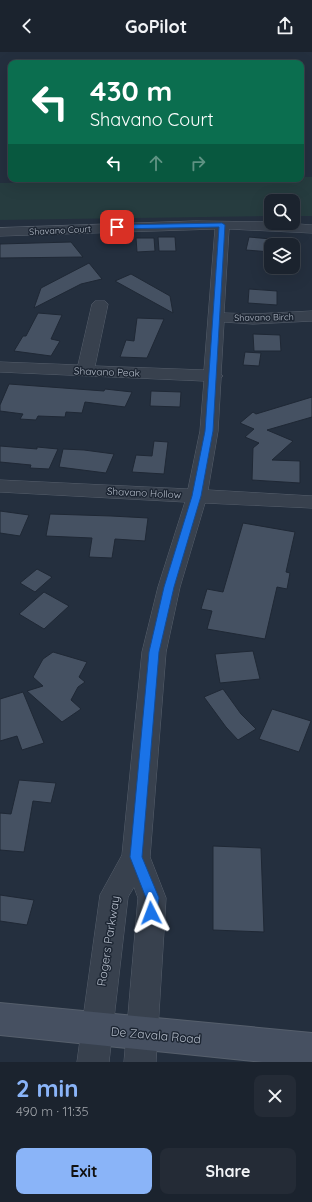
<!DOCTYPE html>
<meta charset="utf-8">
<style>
:root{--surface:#1b232e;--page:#242b36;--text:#f1f3f6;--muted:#a0a4aa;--line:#39404a;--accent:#8ab4f8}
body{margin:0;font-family:Quicksand,sans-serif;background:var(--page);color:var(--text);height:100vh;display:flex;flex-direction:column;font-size:15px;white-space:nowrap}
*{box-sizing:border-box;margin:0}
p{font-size:13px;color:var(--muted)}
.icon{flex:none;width:22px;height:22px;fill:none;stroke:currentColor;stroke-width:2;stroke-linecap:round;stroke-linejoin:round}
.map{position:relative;height:1010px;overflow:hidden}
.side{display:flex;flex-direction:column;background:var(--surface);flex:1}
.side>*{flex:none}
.hud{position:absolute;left:8px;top:8px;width:296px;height:122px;border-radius:8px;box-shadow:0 4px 16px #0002,0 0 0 1px var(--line);background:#0b6e4f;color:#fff;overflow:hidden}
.controls{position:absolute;left:264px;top:142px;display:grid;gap:8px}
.controls a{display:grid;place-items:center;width:36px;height:36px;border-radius:8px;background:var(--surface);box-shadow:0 4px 16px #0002,0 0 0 1px var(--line);font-size:20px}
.pin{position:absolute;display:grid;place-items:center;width:34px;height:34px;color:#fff;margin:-17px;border-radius:8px;box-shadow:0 2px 6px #0006}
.me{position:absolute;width:44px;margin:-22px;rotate:357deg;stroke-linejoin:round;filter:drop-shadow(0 0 3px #0008)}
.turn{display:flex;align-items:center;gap:14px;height:84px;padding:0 16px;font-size:18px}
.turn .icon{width:52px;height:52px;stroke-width:2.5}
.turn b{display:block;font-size:28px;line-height:34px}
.lanes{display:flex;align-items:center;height:38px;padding:0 16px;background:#0003;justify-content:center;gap:20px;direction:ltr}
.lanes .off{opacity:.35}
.round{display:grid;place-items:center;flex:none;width:42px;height:42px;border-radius:8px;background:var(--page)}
.headline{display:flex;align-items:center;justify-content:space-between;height:68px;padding:0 16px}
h1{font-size:24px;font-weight:800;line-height:30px;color:var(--accent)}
.action{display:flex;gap:8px;margin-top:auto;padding:8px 16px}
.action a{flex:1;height:46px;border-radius:8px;background:var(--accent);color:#111;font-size:16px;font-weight:800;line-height:46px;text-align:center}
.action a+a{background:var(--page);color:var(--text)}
header{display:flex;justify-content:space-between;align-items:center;height:52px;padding:0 16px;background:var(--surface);font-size:18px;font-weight:800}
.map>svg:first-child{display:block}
.green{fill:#263c3f}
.building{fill:#455162;stroke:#1f2835}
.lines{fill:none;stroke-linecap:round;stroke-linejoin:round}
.minor-casing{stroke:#565f6c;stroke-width:1}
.secondary-casing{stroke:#565f6c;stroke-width:2}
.minor{fill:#38414e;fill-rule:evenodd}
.secondary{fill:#465061;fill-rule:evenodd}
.route{fill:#1a73e8;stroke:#114b97}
.labels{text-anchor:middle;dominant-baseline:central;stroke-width:3;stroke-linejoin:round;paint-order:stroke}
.far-street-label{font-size:9px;fill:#b4bcc9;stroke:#1d2633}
.street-label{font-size:10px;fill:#b4bcc9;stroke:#1d2633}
.near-street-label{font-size:12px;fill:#b4bcc9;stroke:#1d2633}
</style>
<header><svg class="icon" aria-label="back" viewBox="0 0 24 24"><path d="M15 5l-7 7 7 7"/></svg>GoPilot<svg class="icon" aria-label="share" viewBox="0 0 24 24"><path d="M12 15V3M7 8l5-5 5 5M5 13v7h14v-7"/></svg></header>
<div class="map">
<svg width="312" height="1010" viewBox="0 0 312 1010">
<rect width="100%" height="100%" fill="#242f3e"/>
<path class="green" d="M 301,125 L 312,125 L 312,164 L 293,164 L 293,149 L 271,149 L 271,164 L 0,168 L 0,131 L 301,127 Z"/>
<g class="building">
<path d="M 158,185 L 175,185 L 176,199 L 159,199 Z"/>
<path d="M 249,185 L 271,187 L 271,200 L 246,198 Z"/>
<path d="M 136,186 L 154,186 L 155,199 L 137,200 Z"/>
<path d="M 71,190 L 83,205 L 0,206 L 0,192 Z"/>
<path d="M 89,211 L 102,227 L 81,232 L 34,256 L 41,236 Z"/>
<path d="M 131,222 L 170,244 L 173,261 L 115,229 Z"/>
<path d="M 249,237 L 277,239 L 277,253 L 248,251 Z"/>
<path d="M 38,261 L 62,263 L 51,287 L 60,289 L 51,304 L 14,299 L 23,284 L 26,284 Z"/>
<path d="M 137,266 L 164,267 L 147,306 L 120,305 L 126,288 L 134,289 Z"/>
<path d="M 253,282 L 280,283 L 281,299 L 254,299 Z"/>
<path d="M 245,300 L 261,301 L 259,314 L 243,313 Z"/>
<path d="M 9,332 L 104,339 L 105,337 L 132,340 L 125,355 L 85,350 L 82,361 L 66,360 L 65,365 L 38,364 L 36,368 L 20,367 L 23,362 L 0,359 L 0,353 Z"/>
<path d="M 151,339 L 181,340 L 180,355 L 150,354 Z"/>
<path d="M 312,345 L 312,365 L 267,378 L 293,389 L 272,408 L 300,409 L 300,431 L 252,428 L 253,396 L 259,391 L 245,385 L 254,377 L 240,371 L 253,360 L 256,362 Z"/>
<path d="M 154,389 L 168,390 L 164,422 L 132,420 L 136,403 L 152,404 Z"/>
<path d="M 0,394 L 37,397 L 37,395 L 58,397 L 49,417 L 30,416 L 31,413 L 0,410 Z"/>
<path d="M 63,397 L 84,398 L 114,402 L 106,421 L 59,415 Z"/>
<path d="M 0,459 L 29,463 L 20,484 L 0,481 Z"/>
<path d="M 50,462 L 111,464 L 148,466 L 145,489 L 115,487 L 112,506 L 89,505 L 92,486 L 46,484 Z"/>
<path d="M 243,471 L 295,480 L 286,520 L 290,521 L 287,537 L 277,535 L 265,587 L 207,577 L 212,559 L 201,557 L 207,537 L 223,540 Z"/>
<path d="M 37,517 L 52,525 L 35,540 L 20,531 Z"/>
<path d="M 44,540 L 69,554 L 44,577 L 19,562 Z"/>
<path d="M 253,599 L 260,627 L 220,631 L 215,602 Z"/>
<path d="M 53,600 L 87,610 L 79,625 L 85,630 L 78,635 L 71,648 L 81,657 L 62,670 L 27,639 L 43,634 L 33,625 L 43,607 Z"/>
<path d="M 223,637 L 241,662 L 256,677 L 238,688 L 226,675 L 204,645 Z"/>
<path d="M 23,640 L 44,691 L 22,698 L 17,684 L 0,689 L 0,647 Z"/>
<path d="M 272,657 L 311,669 L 299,700 L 259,687 Z"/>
<path d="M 19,728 L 56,731 L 51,751 L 33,749 L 24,800 L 0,798 L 0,761 L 11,762 Z"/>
<path d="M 213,794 L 261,796 L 264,880 L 213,878 Z"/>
<path d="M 0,843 L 34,848 L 27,873 L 0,869 Z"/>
</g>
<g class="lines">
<g class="minor-casing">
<path id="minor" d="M 195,169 L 271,170 L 312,173 L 312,181 L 229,177 L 224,261 L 253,262 L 312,259 L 312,269 L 253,272 L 224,270 L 221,322 L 223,324 L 221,326 L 218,379 L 208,438 L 312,444 L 312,456 L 205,451 L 180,535 L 166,600 L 150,805 L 166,846 L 156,1010 L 124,1010 L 138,846 L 134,835 L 128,845 L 109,1010 L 77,1010 L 100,843 L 122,803 L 142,600 L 158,535 L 185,450 L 0,440 L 0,428 L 188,437 L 200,379 L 204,329 L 0,320 L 0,310 L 78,313 L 92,252 L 95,249 L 105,249 L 108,252 L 95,314 L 204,318 L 215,177 L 0,184 L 0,176 Z"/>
</g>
<g class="secondary-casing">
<path id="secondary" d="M 0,951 L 312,981 L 312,1010 L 263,1010 L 0,983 Z"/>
</g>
<use href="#minor" class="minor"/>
<use href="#secondary" class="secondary"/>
</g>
<path class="route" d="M 222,171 L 225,173 L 213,379 L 201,444 L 174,535 L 159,600 L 142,805 L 159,846 L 156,865 L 151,867 L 147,865 L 145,861 L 146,846 L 130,805 L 149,600 L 164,535 L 192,444 L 205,379 L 219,175 L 117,177 L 114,175 L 117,173 Z"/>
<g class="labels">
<g class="far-street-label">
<text transform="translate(60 178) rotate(-3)">Shavano Court</text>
<text transform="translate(264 265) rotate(-1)">Shavano Birch</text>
</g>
<g class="street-label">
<text transform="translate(107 320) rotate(2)">Shavano Peak</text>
<text transform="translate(144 441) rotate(3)">Shavano Hollow</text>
</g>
<g class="near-street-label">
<text transform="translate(108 889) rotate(-81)">Rogers Parkway</text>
<text transform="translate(156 983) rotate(5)">De Zavala Road</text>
</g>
</g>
</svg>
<div class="controls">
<a><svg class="icon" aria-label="search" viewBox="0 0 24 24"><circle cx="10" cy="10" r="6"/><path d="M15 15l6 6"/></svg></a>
<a><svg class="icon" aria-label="layers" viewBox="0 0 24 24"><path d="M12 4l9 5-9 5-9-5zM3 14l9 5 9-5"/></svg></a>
</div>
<div class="pin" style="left:117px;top:175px;background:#d93025"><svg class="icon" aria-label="arrive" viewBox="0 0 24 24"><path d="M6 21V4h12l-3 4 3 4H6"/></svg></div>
<svg class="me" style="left:151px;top:861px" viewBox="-20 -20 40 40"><path d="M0-17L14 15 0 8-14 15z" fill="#1a73e8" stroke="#fff" stroke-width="4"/></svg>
<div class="hud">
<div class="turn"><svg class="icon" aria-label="left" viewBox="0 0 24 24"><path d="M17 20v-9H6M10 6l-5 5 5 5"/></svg><div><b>430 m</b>Shavano Court</div></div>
<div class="lanes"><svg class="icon" aria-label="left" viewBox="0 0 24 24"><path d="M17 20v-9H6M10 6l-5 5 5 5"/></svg><svg class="icon off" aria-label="ahead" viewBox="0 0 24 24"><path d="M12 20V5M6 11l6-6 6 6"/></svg><svg class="icon off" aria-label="right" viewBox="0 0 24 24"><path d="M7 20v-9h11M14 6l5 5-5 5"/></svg></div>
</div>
</div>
<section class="side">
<div class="headline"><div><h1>2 min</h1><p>490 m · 11:35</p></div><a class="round"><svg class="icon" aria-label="close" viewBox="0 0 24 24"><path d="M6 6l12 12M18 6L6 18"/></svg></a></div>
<div class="action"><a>Exit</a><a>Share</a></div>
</section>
